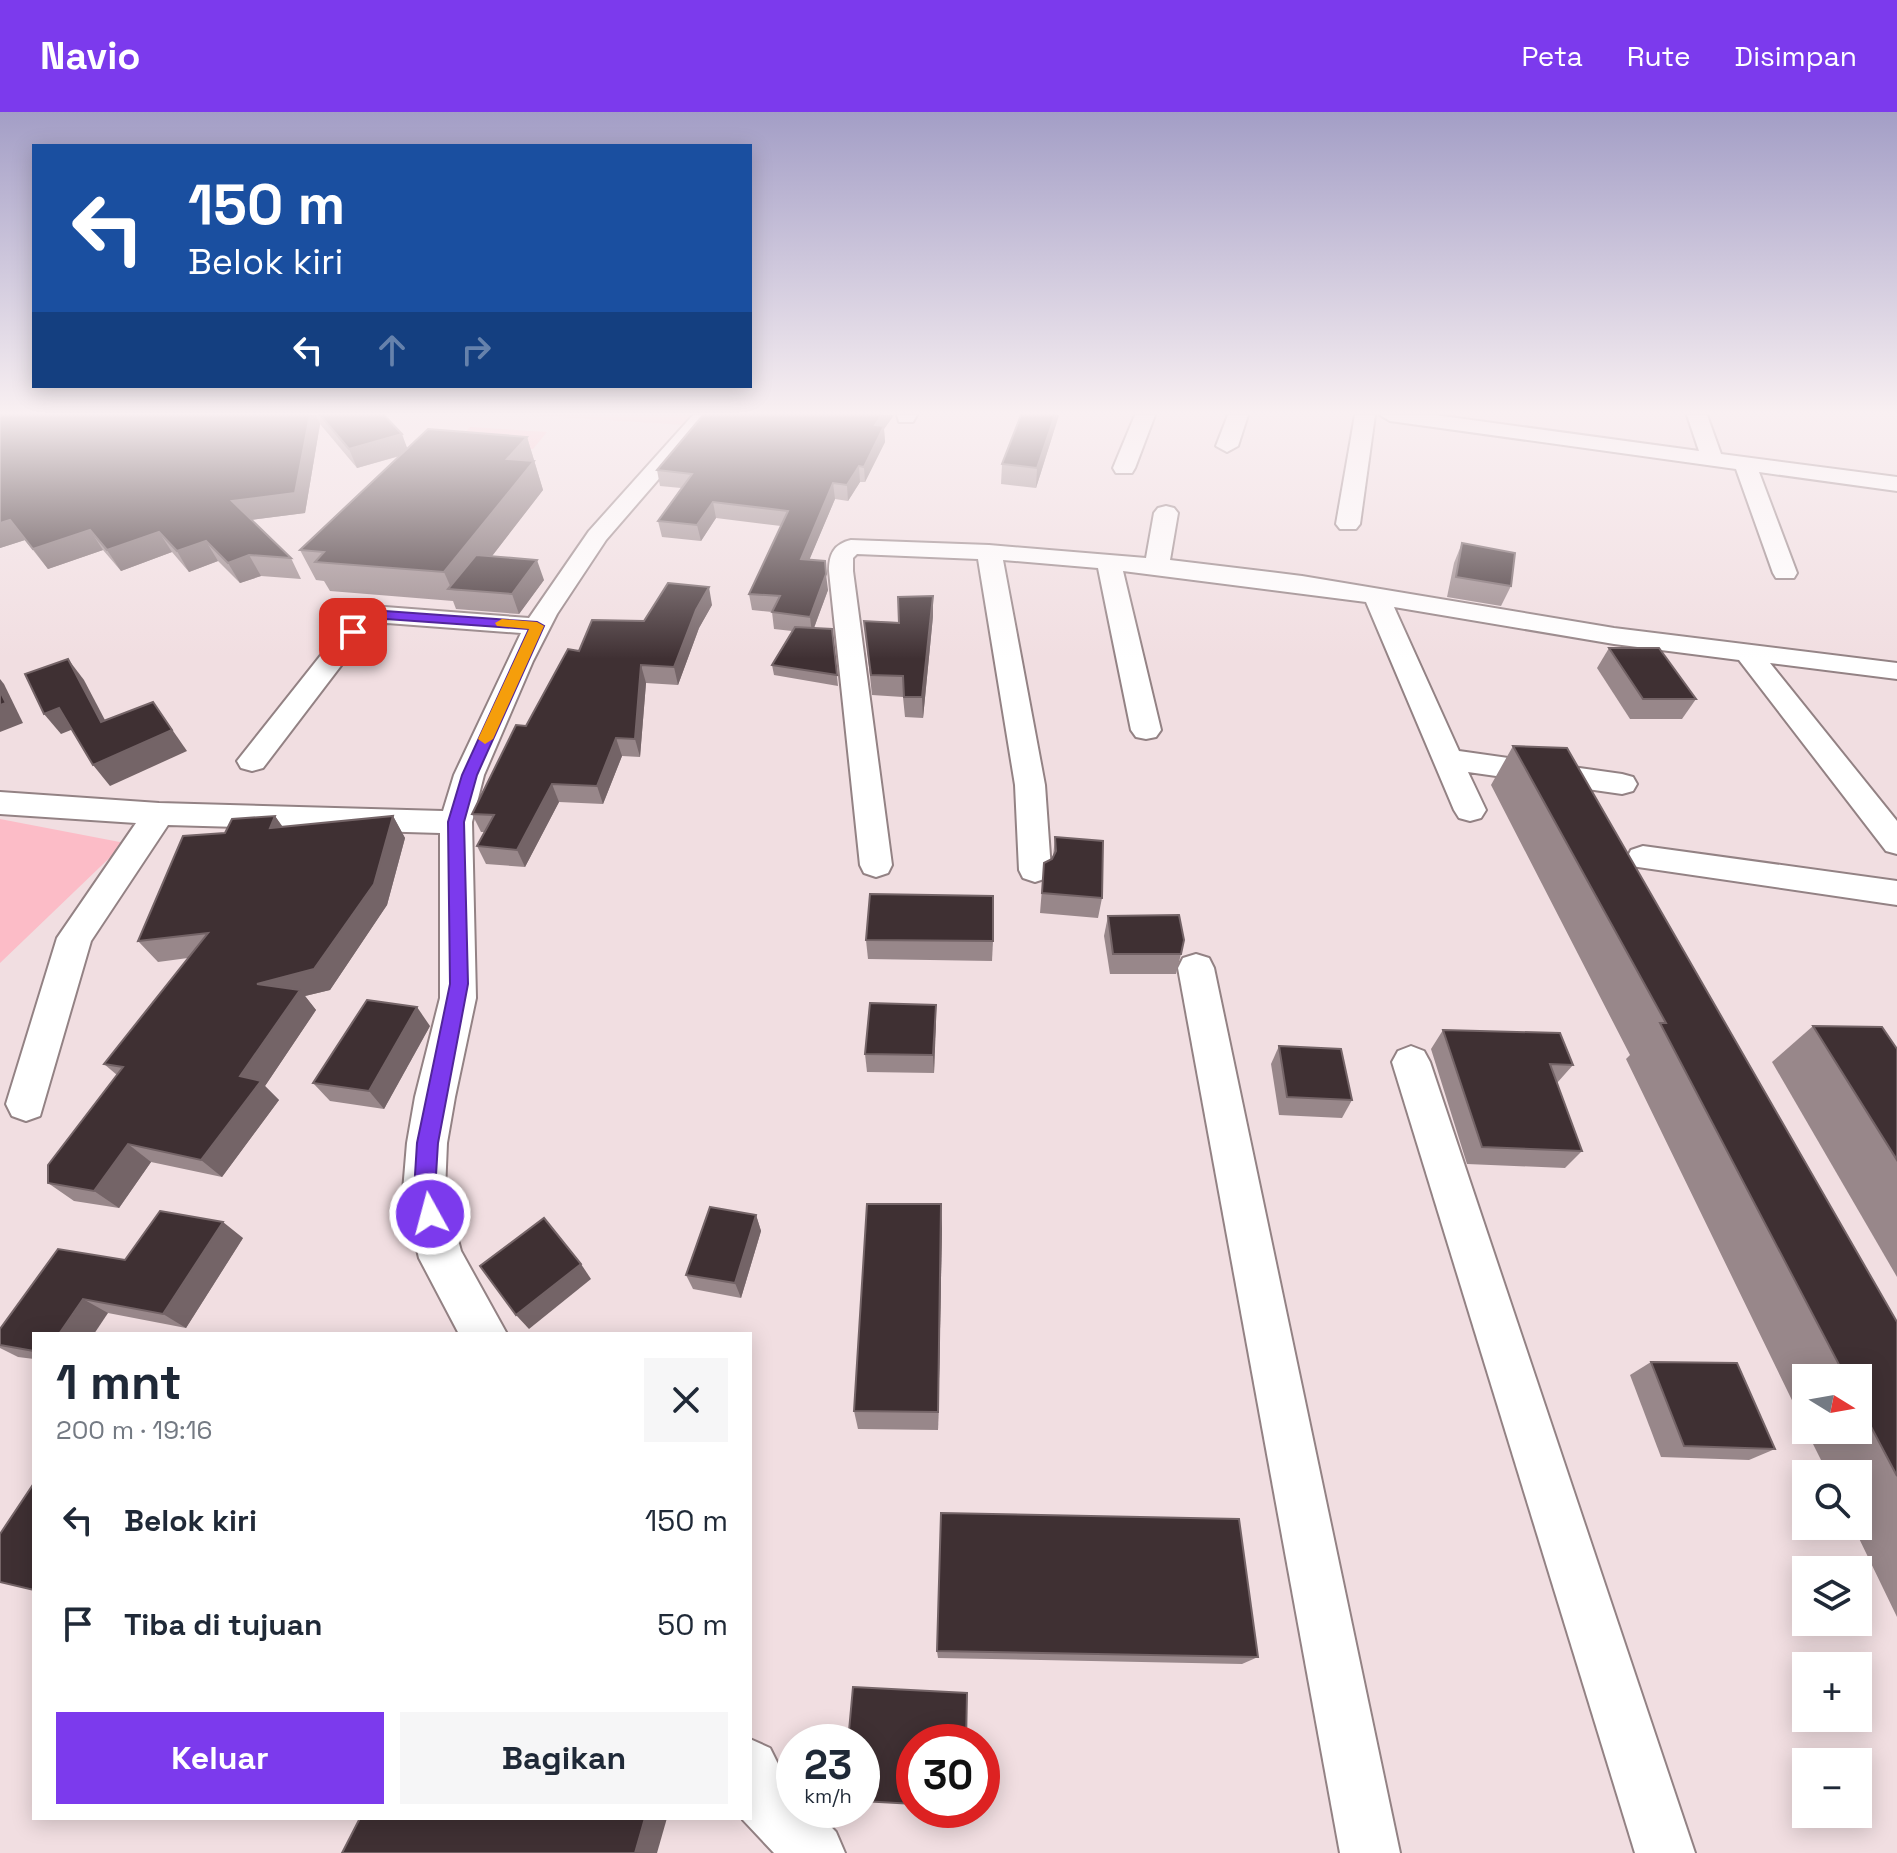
<!DOCTYPE html>
<html lang="id">
<meta charset="utf-8">
<style>
:root{--surface:#fff;--page:#f6f6f7;--text:#1f2937;--muted:#747a83;--accent:#7c3aed}
body{margin:0;font-family:"Space Grotesk",sans-serif;background:var(--page);color:var(--text);height:100vh;display:flex;flex-direction:column;font-size:30px;white-space:nowrap}
*{box-sizing:border-box;margin:0}
p{font-size:26px;color:var(--muted)}
.icon{flex:none;width:44px;height:44px;fill:none;stroke:currentColor;stroke-width:2;stroke-linecap:round;stroke-linejoin:round}
.map{position:relative;flex:1;overflow:hidden}
.side{position:absolute;left:32px;top:1220px;width:720px;height:488px;display:flex;flex-direction:column;background:var(--surface);border-radius:0px;box-shadow:0 4px 20px #0003}
.side>*{flex:none}
.top-card{position:absolute;left:32px;top:32px;width:720px;height:244px;border-radius:0px;box-shadow:0 4px 20px #0003;background:#1a4fa0;color:#fff;overflow:hidden}
.needle{width:52px;rotate:101deg}
.buttons{position:absolute;left:1792px;top:1252px;display:grid;gap:16px}
.buttons a{display:grid;place-items:center;width:80px;height:80px;border-radius:0px;background:var(--surface);box-shadow:0 4px 20px #0003;font-size:40px}
.speed{position:absolute;left:776px;top:1612px;display:flex;gap:16px;font-size:40px;font-weight:700;text-align:center}
.speed>*{display:grid;place-content:center;width:104px;height:104px;border-radius:50%;background:var(--surface);box-shadow:0 4px 20px #0003;line-height:1}
.speed small{font-size:20px;font-weight:400}
.speed .limit{border:12px solid #d22;background:#fff;color:#111}
.pin{position:absolute;display:grid;place-items:center;width:68px;height:68px;color:#fff;margin:-34px;border-radius:16px;box-shadow:0 4px 12px #0006}
.me{position:absolute;width:88px;margin:-44px;rotate:353deg;stroke-linejoin:round;filter:drop-shadow(0 0 6px #0008)}
.turn{display:flex;align-items:center;gap:28px;height:168px;padding:0 24px;font-size:36px}
.turn .icon{width:104px;height:104px;stroke-width:2.5}
.turn b{display:block;font-size:56px;line-height:68px}
.lanes{display:flex;align-items:center;height:76px;padding:0 24px;background:#0003;justify-content:center;gap:40px;direction:ltr}
.lanes .off{opacity:.35}
.round{display:grid;place-items:center;flex:none;width:84px;height:84px;border-radius:0px;background:var(--page)}
.headline{display:flex;align-items:center;justify-content:space-between;height:136px;padding:0 24px}
h1{font-size:48px;font-weight:800;line-height:60px}
.button{display:flex;gap:16px;margin-top:auto;padding:16px 24px}
.button a{flex:1;height:92px;border-radius:0px;background:var(--accent);color:#fff;font-size:32px;font-weight:800;line-height:92px;text-align:center}
.button a+a{background:var(--page);color:var(--text)}
ul{padding:0;list-style:none}
li{display:flex;align-items:center;gap:24px;height:104px;padding:0 24px}
li div{flex:1}
li b{display:block;font-size:30px}
li em{font-style:normal}
header{display:flex;align-items:center;gap:48px;box-sizing:border-box;height:112px;padding:0 40px;background:var(--accent);color:#fff}
header strong{font-size:38px}
nav{display:flex;gap:44px;margin-inline-start:auto;font-size:28px}
.map>svg:first-child{display:block}
.green{fill:#fcbcc7}
.lines{fill:none;stroke-linecap:round;stroke-linejoin:round}
.minor-casing{stroke:#938284;stroke-width:4}
.minor{fill:#fff;fill-rule:evenodd}
.wall{fill:#98878a}
.shaded-wall{fill:#746467}
.building{fill:#3f3033;stroke:#746467;stroke-width:2}
.route{fill:#7c3aed;stroke:#51269a;stroke-width:2}
.slow{fill:#f59e0b}
</style>
<header>
<strong>Navio</strong>
<nav><a>Peta</a><a>Rute</a><a>Disimpan</a></nav>
</header>
<div class="map">
<svg width="1897" height="1741" viewBox="0 0 1897 1741">
<rect width="100%" height="100%" fill="#f1dee1"/>
<g class="green">
<path d="M 527,303 L 694,303 L 685,313 Z"/>
<path d="M 470,315 L 547,320 L 533,337 L 454,332 Z"/>
<path d="M 0,707 L 125,731 L 0,851 Z"/>
</g>
<g class="lines">
<g class="minor-casing">
<g id="minor">
<path d="M 693,303 L 714,303 L 606,428 L 557,502 L 533,549 L 484,663 L 472,710 L 476,886 L 455,985 L 447,1031 L 445,1079 L 461,1139 L 507,1222 L 459,1222 L 419,1146 L 403,1079 L 407,1031 L 415,985 L 440,886 L 440,721 L 168,713 L 91,829 L 40,1004 L 26,1009 L 12,1004 L 6,992 L 57,826 L 136,711 L 0,702 L 0,680 L 159,691 L 443,699 L 454,663 L 521,521 L 387,511 L 362,526 L 263,656 L 252,659 L 241,656 L 237,649 L 344,514 L 359,503 L 385,495 L 529,506 L 589,419 Z"/>
<path d="M 897,303 L 917,303 L 913,310 L 899,310 Z"/>
<path d="M 1135,303 L 1155,303 L 1135,356 L 1132,361 L 1116,361 L 1113,356 Z"/>
<path d="M 1228,303 L 1248,303 L 1238,334 L 1227,340 L 1216,334 Z"/>
<path d="M 1355,303 L 1375,303 L 1360,412 L 1356,417 L 1340,417 L 1336,412 Z"/>
<path d="M 1380,303 L 1435,303 L 1699,339 L 1687,303 L 1707,303 L 1721,342 L 1897,365 L 1897,379 L 1759,360 L 1797,461 L 1794,466 L 1776,466 L 1773,461 L 1736,357 L 1390,309 Z"/>
<path d="M 1166,394 L 1174,396 L 1178,401 L 1170,448 L 1302,464 L 1614,516 L 1897,551 L 1897,567 L 1770,551 L 1897,709 L 1897,742 L 1886,739 L 1739,548 L 1614,532 L 1394,495 L 1459,639 L 1622,662 L 1633,665 L 1637,672 L 1633,679 L 1622,682 L 1468,660 L 1486,698 L 1481,706 L 1470,709 L 1459,706 L 1454,698 L 1366,490 L 1123,459 L 1161,618 L 1156,625 L 1146,627 L 1136,625 L 1131,618 L 1098,456 L 1003,448 L 1045,673 L 1051,758 L 1047,766 L 1035,770 L 1023,766 L 1019,758 L 1015,673 L 978,447 L 857,442 L 853,446 L 853,459 L 892,753 L 888,761 L 876,765 L 864,761 L 860,753 L 829,459 C 829,442 834,432 851,428 L 989,433 L 1146,446 L 1154,401 L 1158,396 Z"/>
<path d="M 1643,734 L 1897,769 L 1897,793 L 1631,754 L 1627,746 L 1631,738 Z"/>
<path d="M 1196,842 L 1209,846 L 1214,856 L 1400,1741 L 1340,1741 L 1178,856 L 1183,846 Z"/>
<path d="M 1411,934 L 1424,939 L 1430,950 L 1695,1741 L 1635,1741 L 1392,950 L 1398,939 Z"/>
<path d="M 750,1627 L 770,1636 L 785,1666 L 794,1676 L 794,1698 L 815,1698 L 836,1720 L 845,1741 L 774,1741 L 743,1708 L 750,1706 Z"/>
</g>
</g>
<use href="#minor" class="minor"/>
</g>
<g class="wall">
<path d="M 0,303 L 384,303 L 408,337 L 527,325 L 543,378 L 492,444 L 544,468 L 519,502 L 456,497 L 453,489 L 330,479 L 324,469 L 316,468 L 300,438 L 400,344 L 357,356 L 320,312 L 305,401 L 251,408 L 291,446 L 301,467 L 261,464 L 240,471 L 218,449 L 189,460 L 172,440 L 121,459 L 103,438 L 48,457 L 25,428 L 0,436 Z"/>
<path d="M 716,303 L 894,303 L 884,317 L 885,330 L 865,370 L 860,370 L 848,389 L 835,387 L 809,448 L 828,478 L 814,516 L 832,517 L 838,574 L 774,563 L 772,553 L 792,519 L 774,517 L 772,500 L 752,498 L 749,482 L 781,414 L 716,406 L 701,429 L 662,425 L 658,409 L 681,376 L 660,374 L 657,358 Z"/>
<path d="M 1059,303 L 1036,376 L 1001,372 L 1002,352 Z"/>
<path d="M 1462,431 L 1511,474 L 1501,494 L 1447,485 L 1454,451 Z"/>
<path d="M 933,484 L 933,504 L 923,606 L 905,605 L 903,585 L 872,583 L 864,509 L 899,510 Z"/>
<path d="M 712,493 L 699,516 L 678,573 L 646,571 L 640,645 L 622,644 L 603,692 L 559,690 L 525,755 L 486,752 L 477,734 L 485,720 L 481,720 L 472,702 L 526,614 L 579,539 L 644,509 Z"/>
<path d="M 1609,536 L 1696,587 L 1682,607 L 1630,607 L 1597,556 Z"/>
<path d="M 1513,634 L 1897,1210 L 1897,1505 L 1853,1414 L 1858,1414 L 1858,1362 L 1828,1362 L 1806,1318 L 1858,1318 L 1858,1266 L 1806,1266 L 1806,1317 L 1626,947 L 1630,943 L 1491,673 Z"/>
<path d="M 275,704 L 282,715 L 393,704 L 405,726 L 387,793 L 330,878 L 305,884 L 316,898 L 265,974 L 279,988 L 222,1065 L 151,1050 L 119,1096 L 74,1089 L 48,1071 L 117,963 L 104,952 L 188,846 L 158,850 L 138,829 L 225,721 Z"/>
<path d="M 1055,725 L 1102,786 L 1098,806 L 1040,801 L 1044,751 L 1052,747 L 1053,745 Z"/>
<path d="M 1108,804 L 1181,842 L 1176,862 L 1110,862 L 1104,824 Z"/>
<path d="M 866,828 L 993,829 L 992,849 L 868,847 Z"/>
<path d="M 936,893 L 934,961 L 867,960 L 865,942 Z"/>
<path d="M 430,914 L 384,997 L 330,989 L 313,971 Z"/>
<path d="M 1813,914 L 1897,937 L 1897,1165 L 1772,950 Z"/>
<path d="M 1443,918 L 1573,953 L 1557,971 L 1582,1039 L 1565,1056 L 1467,1052 L 1431,937 Z"/>
<path d="M 1279,934 L 1352,988 L 1342,1006 L 1279,1003 L 1271,952 Z"/>
<path d="M 756,1103 L 761,1119 L 741,1186 L 693,1177 L 686,1163 Z"/>
<path d="M 942,1116 L 938,1318 L 858,1317 L 854,1299 Z"/>
<path d="M 243,1126 L 186,1216 L 108,1201 L 34,1222 L 34,1247 L 18,1245 L 0,1236 L 0,1233 L 125,1148 Z"/>
<path d="M 1651,1250 L 1775,1337 L 1749,1348 L 1661,1345 L 1630,1263 Z"/>
<path d="M 937,1539 L 1258,1545 L 1242,1552 L 938,1546 Z"/>
</g>
<g class="shaded-wall">
<path d="M 310,303 L 316,303 L 320,312 L 305,401 L 243,409 L 232,389 Z"/>
<path d="M 882,303 L 894,303 L 884,317 L 885,330 L 865,370 L 864,355 L 875,313 Z"/>
<path d="M 1055,303 L 1059,303 L 1036,376 L 1037,356 Z"/>
<path d="M 402,322 L 409,341 L 357,356 L 349,337 Z"/>
<path d="M 527,325 L 543,378 L 465,479 L 452,478 L 444,460 L 507,347 Z"/>
<path d="M 859,354 L 860,370 L 848,389 L 847,373 Z"/>
<path d="M 833,371 L 835,387 L 803,463 L 801,447 Z"/>
<path d="M 713,390 L 716,406 L 701,429 L 697,413 Z"/>
<path d="M 10,408 L 25,428 L 0,436 L 0,411 Z"/>
<path d="M 90,418 L 103,438 L 48,457 L 33,437 Z"/>
<path d="M 159,420 L 172,440 L 121,459 L 107,438 Z"/>
<path d="M 206,429 L 218,449 L 189,460 L 177,439 Z"/>
<path d="M 249,443 L 261,464 L 240,471 L 228,451 Z"/>
<path d="M 537,448 L 544,468 L 519,502 L 512,482 Z"/>
<path d="M 826,462 L 828,478 L 812,521 L 810,505 Z"/>
<path d="M 709,475 L 712,493 L 699,516 L 678,573 L 674,555 L 696,498 Z"/>
<path d="M 933,484 L 933,504 L 923,606 L 922,585 Z"/>
<path d="M 68,547 L 84,568 L 117,631 L 101,610 Z"/>
<path d="M 641,553 L 646,571 L 640,645 L 635,627 Z"/>
<path d="M 0,567 L 4,572 L 23,611 L 0,620 Z"/>
<path d="M 153,590 L 187,639 L 110,674 L 93,653 Z"/>
<path d="M 59,596 L 76,616 L 61,622 L 44,602 Z"/>
<path d="M 616,626 L 622,644 L 603,692 L 597,674 Z"/>
<path d="M 552,672 L 559,690 L 525,755 L 517,738 Z"/>
<path d="M 275,704 L 290,725 L 270,716 Z"/>
<path d="M 393,704 L 405,726 L 387,793 L 330,878 L 305,884 L 316,898 L 265,974 L 279,988 L 222,1065 L 201,1048 L 240,964 L 257,872 Z"/>
<path d="M 936,893 L 936,912 L 934,961 L 933,943 Z"/>
<path d="M 417,895 L 430,914 L 384,997 L 369,979 Z"/>
<path d="M 128,1032 L 151,1050 L 119,1096 L 94,1079 Z"/>
<path d="M 941,1092 L 942,1116 L 938,1318 L 938,1300 Z"/>
<path d="M 756,1103 L 761,1119 L 741,1186 L 735,1171 Z"/>
<path d="M 223,1110 L 243,1126 L 186,1216 L 163,1202 Z"/>
<path d="M 581,1152 L 591,1167 L 529,1217 L 516,1203 Z"/>
<path d="M 83,1187 L 108,1201 L 94,1222 L 59,1222 Z"/>
<path d="M 645,1706 L 667,1706 L 657,1741 L 635,1741 Z"/>
</g>
<g class="building">
<path d="M 0,303 L 310,303 L 295,381 L 232,389 L 291,446 L 249,443 L 228,451 L 206,429 L 177,439 L 159,420 L 107,438 L 90,418 L 33,437 L 10,408 L 0,411 Z"/>
<path d="M 320,303 L 384,303 L 402,322 L 349,337 Z"/>
<path d="M 703,303 L 882,303 L 875,313 L 884,314 L 864,355 L 859,354 L 847,373 L 833,371 L 801,447 L 825,449 L 826,462 L 810,505 L 772,500 L 780,484 L 749,482 L 788,399 L 713,390 L 697,413 L 658,409 L 692,362 L 657,358 Z"/>
<path d="M 1021,303 L 1055,303 L 1037,356 L 1002,352 Z"/>
<path d="M 428,317 L 527,325 L 507,347 L 534,349 L 444,460 L 315,450 L 324,440 L 300,438 Z"/>
<path d="M 1462,431 L 1515,441 L 1511,474 L 1456,465 Z"/>
<path d="M 476,443 L 537,448 L 512,482 L 448,477 Z"/>
<path d="M 668,471 L 709,475 L 696,498 L 674,555 L 641,553 L 635,627 L 616,626 L 597,674 L 552,672 L 517,738 L 477,734 L 494,703 L 472,702 L 516,613 L 526,614 L 568,537 L 579,539 L 592,508 L 644,509 Z"/>
<path d="M 933,484 L 922,585 L 904,585 L 903,564 L 871,563 L 864,509 L 899,511 L 898,485 Z"/>
<path d="M 795,515 L 832,517 L 837,563 L 772,553 Z"/>
<path d="M 1609,536 L 1659,536 L 1696,587 L 1643,587 Z"/>
<path d="M 68,547 L 101,610 L 153,590 L 172,618 L 93,653 L 59,596 L 44,602 L 25,562 Z"/>
<path d="M 0,579 L 6,591 L 0,593 Z"/>
<path d="M 1513,634 L 1567,636 L 1897,1210 L 1897,1364 L 1858,1290 L 1858,1266 L 1846,1266 L 1660,911 L 1666,911 Z"/>
<path d="M 275,704 L 270,716 L 393,704 L 374,772 L 314,857 L 257,872 L 300,878 L 240,964 L 261,969 L 201,1048 L 128,1032 L 94,1079 L 48,1071 L 48,1053 L 123,955 L 104,952 L 208,821 L 138,829 L 183,724 L 225,721 L 232,707 Z"/>
<path d="M 1055,725 L 1103,729 L 1102,786 L 1042,781 L 1044,751 L 1052,747 L 1056,739 Z"/>
<path d="M 870,782 L 993,784 L 993,829 L 866,828 Z"/>
<path d="M 1179,803 L 1184,828 L 1181,842 L 1113,842 L 1108,804 Z"/>
<path d="M 367,888 L 417,895 L 369,979 L 313,971 Z"/>
<path d="M 870,891 L 936,893 L 933,943 L 865,942 Z"/>
<path d="M 1813,914 L 1882,915 L 1897,937 L 1897,1048 Z"/>
<path d="M 1443,918 L 1560,921 L 1573,953 L 1550,952 L 1582,1039 L 1482,1035 Z"/>
<path d="M 1279,934 L 1341,937 L 1352,988 L 1287,985 Z"/>
<path d="M 867,1092 L 941,1092 L 938,1300 L 854,1299 Z"/>
<path d="M 710,1095 L 756,1103 L 735,1171 L 686,1163 Z"/>
<path d="M 160,1099 L 223,1110 L 163,1202 L 83,1187 L 59,1222 L 34,1222 L 34,1239 L 0,1233 L 0,1217 L 58,1137 L 125,1148 Z"/>
<path d="M 544,1106 L 581,1152 L 516,1203 L 480,1154 Z"/>
<path d="M 1651,1250 L 1737,1251 L 1775,1337 L 1684,1334 Z"/>
<path d="M 34,1371 L 34,1478 L 0,1470 L 0,1422 Z"/>
<path d="M 941,1401 L 1239,1407 L 1258,1545 L 937,1539 Z"/>
<path d="M 853,1575 L 967,1581 L 966,1630 L 914,1630 L 914,1692 L 862,1689 L 862,1630 L 848,1630 Z"/>
<path d="M 360,1706 L 645,1706 L 635,1741 L 342,1741 Z"/>
</g>
<linearGradient id="sky" x2="0" y2="1"><stop stop-color="#a39ec6"/><stop offset="0.55" stop-color="#f9f0f2"/><stop offset="1" stop-color="#f9f0f2" stop-opacity="0"/></linearGradient>
<rect width="1897" height="547" fill="url(#sky)"/>
<path class="route" d="M 385,499 L 537,510 L 544,514 L 477,663 L 464,710 L 468,872 L 438,1031 L 435,1079 L 441,1102 L 438,1109 L 430,1112 L 422,1109 L 414,1079 L 417,1031 L 450,872 L 448,710 L 462,663 L 529,517 L 386,507 L 372,512 L 358,523 L 346,520 L 363,506 Z"/>
<path class="slow" d="M 502,507 L 537,510 L 544,514 L 493,627 L 485,632 L 478,627 L 529,517 L 497,514 L 495,511 Z"/>
</svg>
<div class="buttons">
<a><svg class="needle" viewBox="-14 -14 28 28"><path d="M0-13l5 13h-10z" fill="#e53935"/><path d="M0 13l5-13h-10z" fill="#747a83"/></svg></a>
<a><svg class="icon" aria-label="search" viewBox="0 0 24 24"><circle cx="10" cy="10" r="6"/><path d="M15 15l6 6"/></svg></a>
<a><svg class="icon" aria-label="layers" viewBox="0 0 24 24"><path d="M12 4l9 5-9 5-9-5zM3 14l9 5 9-5"/></svg></a>
<a>+</a>
<a>−</a>
</div>
<div class="speed"><div>23<small>km/h</small></div><div class="limit">30</div></div>
<div class="pin" style="left:353px;top:520px;background:#d93025"><svg class="icon" aria-label="arrive" viewBox="0 0 24 24"><path d="M6 21V4h12l-3 4 3 4H6"/></svg></div>
<svg class="me" style="left:430px;top:1102px" viewBox="-20 -20 40 40"><circle r="17" fill="#7c3aed" stroke="#fff" stroke-width="3"/><path d="M0-11L8 9 0 5-8 9z" fill="#fff"/></svg>
<div class="top-card">
<div class="turn"><svg class="icon" aria-label="left" viewBox="0 0 24 24"><path d="M17 20v-9H6M10 6l-5 5 5 5"/></svg><div><b>150 m</b>Belok kiri</div></div>
<div class="lanes"><svg class="icon" aria-label="left" viewBox="0 0 24 24"><path d="M17 20v-9H6M10 6l-5 5 5 5"/></svg><svg class="icon off" aria-label="ahead" viewBox="0 0 24 24"><path d="M12 20V5M6 11l6-6 6 6"/></svg><svg class="icon off" aria-label="right" viewBox="0 0 24 24"><path d="M7 20v-9h11M14 6l5 5-5 5"/></svg></div>
</div>
<section class="side">
<div class="headline"><div><h1>1 mnt</h1><p>200 m · 19:16</p></div><a class="round"><svg class="icon" aria-label="close" viewBox="0 0 24 24"><path d="M6 6l12 12M18 6L6 18"/></svg></a></div>
<ul>
<li><svg class="icon" aria-label="left" viewBox="0 0 24 24"><path d="M17 20v-9H6M10 6l-5 5 5 5"/></svg><div><b>Belok kiri</b></div><em>150 m</em></li>
<li><svg class="icon" aria-label="arrive" viewBox="0 0 24 24"><path d="M6 21V4h12l-3 4 3 4H6"/></svg><div><b>Tiba di tujuan</b></div><em>50 m</em></li>
</ul>
<div class="button"><a>Keluar</a><a>Bagikan</a></div>
</section>
</div>
